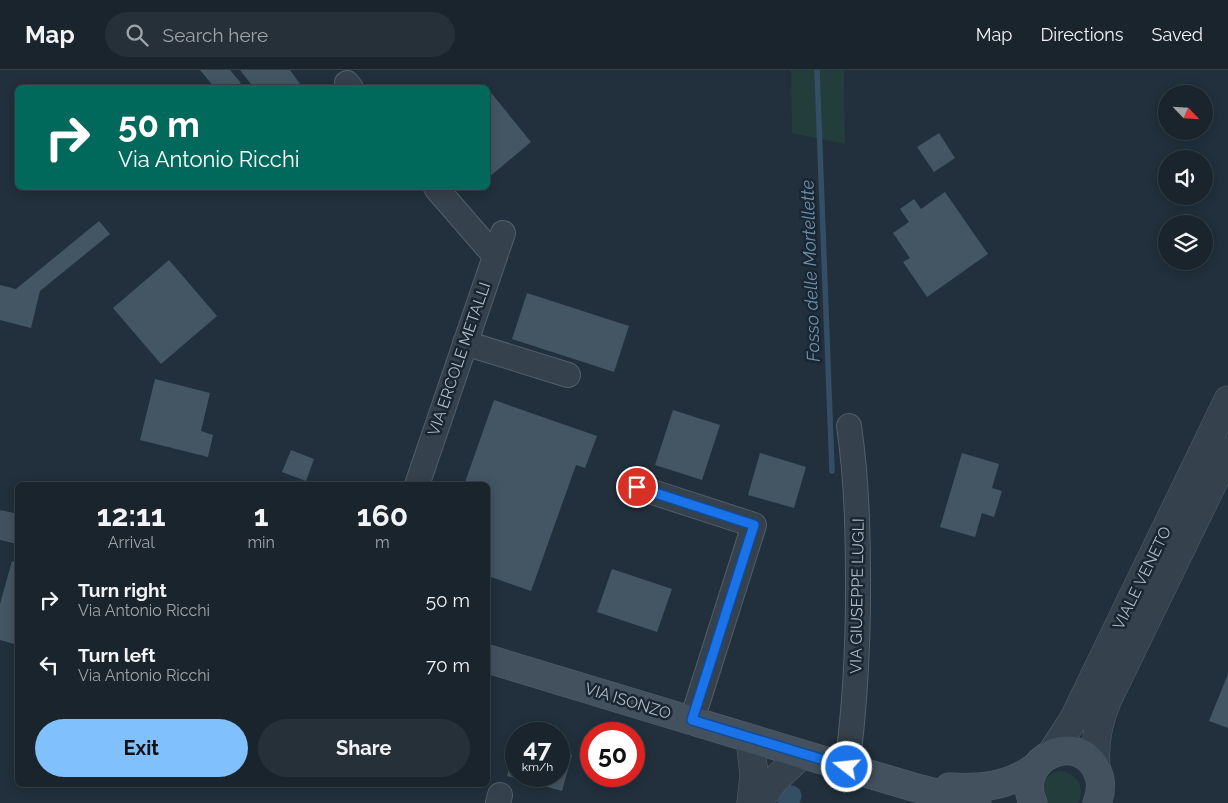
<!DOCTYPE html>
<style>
:root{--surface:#19242d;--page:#263039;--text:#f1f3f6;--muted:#9fa4aa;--line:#374149;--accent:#80c0fd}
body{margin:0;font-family:Raleway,sans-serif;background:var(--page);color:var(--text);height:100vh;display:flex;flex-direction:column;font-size:19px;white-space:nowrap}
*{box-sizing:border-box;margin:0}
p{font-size:16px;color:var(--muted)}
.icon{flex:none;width:28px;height:28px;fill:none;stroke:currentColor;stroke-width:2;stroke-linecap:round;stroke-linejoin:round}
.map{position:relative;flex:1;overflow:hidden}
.side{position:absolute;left:15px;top:412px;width:475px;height:305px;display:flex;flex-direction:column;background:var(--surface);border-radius:8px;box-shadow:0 2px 12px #0003,0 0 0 1px var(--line)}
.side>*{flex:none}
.banner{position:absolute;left:15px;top:15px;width:475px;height:105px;border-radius:8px;box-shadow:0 2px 12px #0003,0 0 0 1px var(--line);background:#00695c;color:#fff;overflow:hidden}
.needle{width:32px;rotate:115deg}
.tools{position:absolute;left:1158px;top:15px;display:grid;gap:10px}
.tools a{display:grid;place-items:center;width:55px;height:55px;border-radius:50%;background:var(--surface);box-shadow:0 2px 12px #0003,0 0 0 1px var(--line);font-size:25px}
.speed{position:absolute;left:505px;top:652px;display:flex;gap:10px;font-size:25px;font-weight:700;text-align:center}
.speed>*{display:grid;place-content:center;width:65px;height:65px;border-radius:50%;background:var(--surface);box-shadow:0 2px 12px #0003,0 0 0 1px var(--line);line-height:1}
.speed small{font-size:12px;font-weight:400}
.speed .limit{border:8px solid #d22;background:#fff;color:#111}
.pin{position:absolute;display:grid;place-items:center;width:42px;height:42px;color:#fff;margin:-21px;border:2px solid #fff;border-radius:50%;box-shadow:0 1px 5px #0007}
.me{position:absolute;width:55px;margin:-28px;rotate:286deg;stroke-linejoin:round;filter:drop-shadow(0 0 4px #0008)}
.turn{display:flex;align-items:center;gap:18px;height:105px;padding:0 20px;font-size:22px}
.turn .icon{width:65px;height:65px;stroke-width:2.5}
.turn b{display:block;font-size:35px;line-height:42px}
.eta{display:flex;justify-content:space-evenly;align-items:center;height:85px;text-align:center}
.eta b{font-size:30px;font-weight:700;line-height:35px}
.button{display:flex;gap:10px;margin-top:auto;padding:10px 20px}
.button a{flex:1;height:58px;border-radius:30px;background:var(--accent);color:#111;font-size:20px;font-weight:700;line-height:58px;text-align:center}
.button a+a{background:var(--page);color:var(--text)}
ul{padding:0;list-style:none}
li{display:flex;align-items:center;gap:15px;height:65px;padding:0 20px}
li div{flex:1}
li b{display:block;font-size:19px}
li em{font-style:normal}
header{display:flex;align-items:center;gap:30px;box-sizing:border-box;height:70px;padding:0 25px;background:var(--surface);border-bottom:1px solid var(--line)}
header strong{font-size:24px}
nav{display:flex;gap:28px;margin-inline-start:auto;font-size:18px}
.search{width:350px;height:45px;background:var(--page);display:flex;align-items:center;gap:12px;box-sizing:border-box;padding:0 18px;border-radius:28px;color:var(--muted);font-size:19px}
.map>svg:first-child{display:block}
.green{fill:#233d3d}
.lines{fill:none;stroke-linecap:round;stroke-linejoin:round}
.stream{stroke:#344e64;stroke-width:5.5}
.canal{stroke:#344e64;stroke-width:21}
.building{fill:#445663}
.minor-casing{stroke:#535f6a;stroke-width:26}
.tertiary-casing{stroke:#535f6a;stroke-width:29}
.secondary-casing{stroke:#535f6a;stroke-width:29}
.minor{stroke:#35414c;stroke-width:24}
.tertiary{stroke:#35414c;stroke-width:28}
.secondary{stroke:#43515f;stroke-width:28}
.route-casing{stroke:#114b97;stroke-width:12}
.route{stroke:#1a73e8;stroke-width:9}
.labels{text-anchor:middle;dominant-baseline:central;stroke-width:5;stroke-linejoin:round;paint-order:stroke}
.street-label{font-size:16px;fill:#b0bcc8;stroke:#1a2631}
.water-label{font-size:18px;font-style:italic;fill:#6f92ad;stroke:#1a2631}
</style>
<header>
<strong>Map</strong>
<div class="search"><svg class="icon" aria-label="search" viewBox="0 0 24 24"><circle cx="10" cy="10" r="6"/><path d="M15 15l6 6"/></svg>Search here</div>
<nav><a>Map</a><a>Directions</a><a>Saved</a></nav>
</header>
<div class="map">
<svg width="1228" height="733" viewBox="0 0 1228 733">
<rect width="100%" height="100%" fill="#21303c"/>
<g class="green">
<path d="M 791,0 L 844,0 L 845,74 L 792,63 Z"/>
<path d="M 1060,701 C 1077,703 1086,718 1078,733 L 1045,733 C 1042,716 1040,706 1060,701 Z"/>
</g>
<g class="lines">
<path class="stream" d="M 817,0 L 832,401"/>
<path class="canal" d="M 788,733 L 791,726"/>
</g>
<g class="building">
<path d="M 200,0 L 230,0 L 241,13 L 235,18 L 215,18 Z"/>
<path d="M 240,0 L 290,0 L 300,14 L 295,18 L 254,18 Z"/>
<path d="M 488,19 L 531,72 L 488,108 Z"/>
<path d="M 939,63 L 955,88 L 934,102 L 917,77 Z"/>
<path d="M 945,122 L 988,184 L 927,227 L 903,192 L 910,188 L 893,163 L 909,152 L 900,139 L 914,129 L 921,139 Z"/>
<path d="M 99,151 L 110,164 L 40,221 L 31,258 L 0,250 L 0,215 L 16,219 Z"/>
<path d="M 169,190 L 217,246 L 161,294 L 113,238 Z"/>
<path d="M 527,223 L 629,256 L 614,302 L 512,269 Z"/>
<path d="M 155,309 L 210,323 L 201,361 L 213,365 L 208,387 L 140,370 Z"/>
<path d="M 494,330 L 597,366 L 585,398 L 576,395 L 531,521 L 488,506 L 488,415 L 464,415 Z"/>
<path d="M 673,340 L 720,355 L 702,410 L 655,395 Z"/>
<path d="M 291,380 L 314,389 L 306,411 L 282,402 Z"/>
<path d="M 760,383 L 806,397 L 794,438 L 748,425 Z"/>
<path d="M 962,383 L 999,394 L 992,418 L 1002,421 L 994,447 L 982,443 L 975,467 L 940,457 Z"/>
<path d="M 12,491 L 18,493 L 18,575 L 0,570 L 0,534 Z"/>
<path d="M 612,499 L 672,519 L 657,562 L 597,542 Z"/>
<path d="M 1228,604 L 1228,658 L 1209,651 Z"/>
<path d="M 516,675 L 516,706 L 559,706 L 559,682 L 572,685 L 562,721 L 507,706 Z"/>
</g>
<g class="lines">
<g class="minor-casing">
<g id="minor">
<path d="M 347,13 L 351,18"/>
<path d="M 436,118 L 495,186"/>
<path d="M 465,273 L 568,305"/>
<path d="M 417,415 L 503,163"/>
<path d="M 637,417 L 754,455 L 692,650"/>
<path d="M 847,697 C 855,637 858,579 858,519 C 858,463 857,411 849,356"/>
<path d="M 498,733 L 500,725"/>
</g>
</g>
<g class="tertiary-casing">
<g id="tertiary">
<path d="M 750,668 L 754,705 L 751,733"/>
<path d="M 1051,684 L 1073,650 L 1228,330"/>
<path d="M 1096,698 C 1094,673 1098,654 1107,631 L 1228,382"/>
<path d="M 757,733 L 774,711 L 802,684"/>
</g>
</g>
<g class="secondary-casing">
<g id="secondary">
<path d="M 0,455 L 18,459"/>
<path d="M 488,589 L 802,684 L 913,717 L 977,733"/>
<path d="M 949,717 C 981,719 1008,716 1034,698"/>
<path d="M 1033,733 C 1013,688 1080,658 1098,703 C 1102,713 1101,723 1097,733"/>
</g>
</g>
<use href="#minor" class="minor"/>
<use href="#tertiary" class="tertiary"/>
<use href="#secondary" class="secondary"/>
</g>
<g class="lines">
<g class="route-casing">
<path id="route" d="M 637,417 L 754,455 L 692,650 L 847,697"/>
</g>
<use href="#route" class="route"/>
</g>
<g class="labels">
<g class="street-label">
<text transform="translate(459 289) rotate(-71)">VIA ERCOLE METALLI</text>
<text transform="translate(1142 508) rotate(-64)">VIALE VENETO</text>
<text transform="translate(857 526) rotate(-89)">VIA GIUSEPPE LUGLI</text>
<text transform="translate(628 631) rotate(17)">VIA ISONZO</text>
</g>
<g class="water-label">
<text transform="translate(810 201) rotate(-92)">Fosso delle Mortellette</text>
</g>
</g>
</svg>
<div class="tools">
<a><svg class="needle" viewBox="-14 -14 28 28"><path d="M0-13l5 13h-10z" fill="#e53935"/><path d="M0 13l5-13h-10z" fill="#9fa4aa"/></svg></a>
<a><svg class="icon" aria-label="sound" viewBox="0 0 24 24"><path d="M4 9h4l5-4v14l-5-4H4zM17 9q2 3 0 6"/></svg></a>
<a><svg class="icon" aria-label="layers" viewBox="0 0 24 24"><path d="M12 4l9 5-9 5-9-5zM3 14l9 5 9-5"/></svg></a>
</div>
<div class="speed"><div>47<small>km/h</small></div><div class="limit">50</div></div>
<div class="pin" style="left:637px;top:417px;background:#d93025"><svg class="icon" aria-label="arrive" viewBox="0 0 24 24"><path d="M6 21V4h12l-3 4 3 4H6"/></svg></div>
<svg class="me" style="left:847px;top:697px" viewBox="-20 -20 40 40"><circle r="17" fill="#1a73e8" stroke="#fff" stroke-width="3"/><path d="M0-11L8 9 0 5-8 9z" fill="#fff"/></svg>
<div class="banner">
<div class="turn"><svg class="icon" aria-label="right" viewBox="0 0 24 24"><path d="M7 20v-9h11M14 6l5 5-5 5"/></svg><div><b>50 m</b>Via Antonio Ricchi</div></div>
</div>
<section class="side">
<div class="eta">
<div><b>12:11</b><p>Arrival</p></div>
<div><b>1</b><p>min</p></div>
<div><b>160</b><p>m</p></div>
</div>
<ul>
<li><svg class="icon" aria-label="right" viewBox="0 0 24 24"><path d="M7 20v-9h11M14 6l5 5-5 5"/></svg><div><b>Turn right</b><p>Via Antonio Ricchi</p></div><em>50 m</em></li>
<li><svg class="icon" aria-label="left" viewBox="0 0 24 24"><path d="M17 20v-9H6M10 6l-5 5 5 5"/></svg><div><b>Turn left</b><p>Via Antonio Ricchi</p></div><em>70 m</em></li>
</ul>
<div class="button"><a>Exit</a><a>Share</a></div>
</section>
</div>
